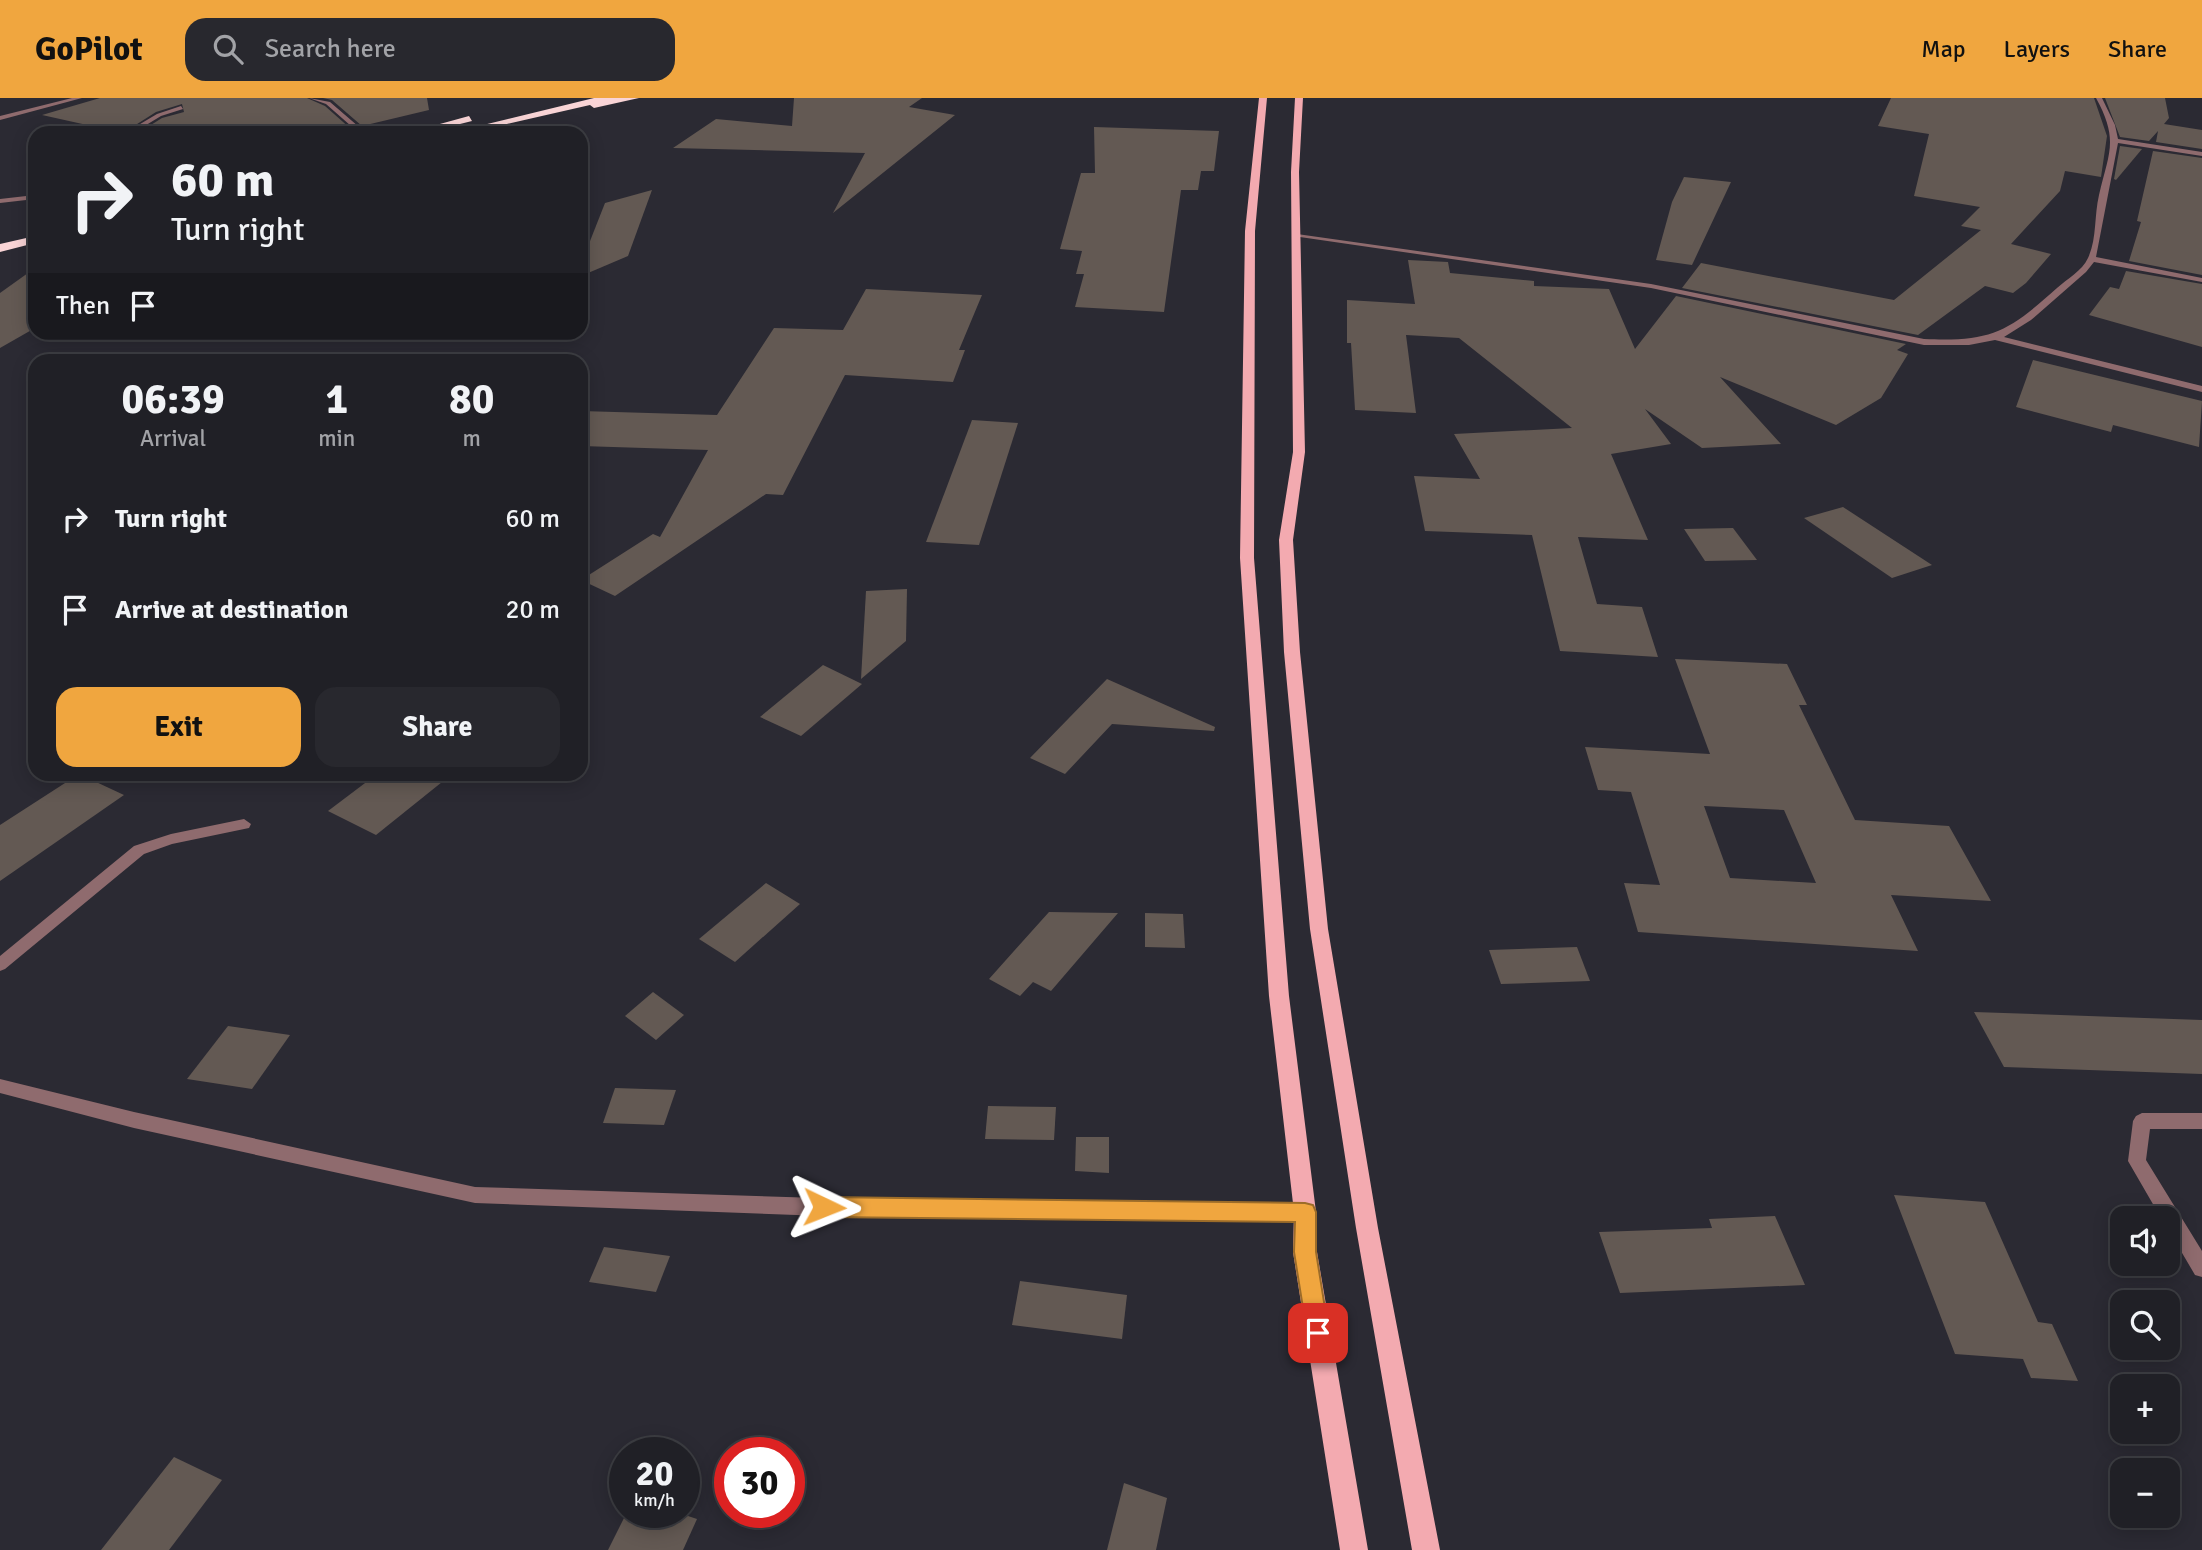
<!DOCTYPE html>
<meta charset="utf-8">
<style>
:root{--surface:#202026;--page:#28282e;--text:#f1f3f6;--muted:#a2a3a7;--line:#3d3e43;--accent:#f0a63f}
body{margin:0;font-family:Signika,sans-serif;background:var(--page);color:var(--text);height:100vh;display:flex;flex-direction:column;font-size:26px;white-space:nowrap}
*{box-sizing:border-box;margin:0}
p{font-size:23px;color:var(--muted)}
.icon{flex:none;width:38px;height:38px;fill:none;stroke:currentColor;stroke-width:2;stroke-linecap:round;stroke-linejoin:round}
.map{position:relative;flex:1;overflow:hidden}
.panel{position:absolute;left:28px;top:256px;width:560px;height:427px;display:flex;flex-direction:column;background:var(--surface);border-radius:21px;box-shadow:0 4px 18px #0003,0 0 0 2px var(--line)}
.panel>*{flex:none}
.hud{position:absolute;left:28px;top:28px;width:560px;height:214px;border-radius:21px;box-shadow:0 4px 18px #0003,0 0 0 2px var(--line);background:#202026;color:var(--text);overflow:hidden}
.fabs{position:absolute;left:2110px;top:1108px;display:grid;gap:14px}
.fabs a{display:grid;place-items:center;width:70px;height:70px;border-radius:14px;background:var(--surface);box-shadow:0 4px 18px #0003,0 0 0 2px var(--line);font-size:35px}
.speed{position:absolute;left:609px;top:1339px;display:flex;gap:14px;font-size:35px;font-weight:700;text-align:center}
.speed>*{display:grid;place-content:center;width:91px;height:91px;border-radius:50%;background:var(--surface);box-shadow:0 4px 18px #0003,0 0 0 2px var(--line);line-height:1}
.speed small{font-size:18px;font-weight:400}
.speed .limit{border:10px solid #d22;background:#fff;color:#111}
.pin{position:absolute;display:grid;place-items:center;width:60px;height:60px;color:#fff;margin:-30px;border-radius:14px;box-shadow:0 4px 10px #0006}
.me{position:absolute;width:77px;margin:-38px;rotate:92deg;stroke-linejoin:round;filter:drop-shadow(0 0 5px #0008)}
.turn{display:flex;align-items:center;gap:24px;height:147px;padding:0 28px;font-size:32px}
.turn .icon{width:91px;height:91px;stroke-width:2.5}
.turn b{display:block;font-size:49px;line-height:60px}
.then{display:flex;align-items:center;height:66px;padding:0 28px;background:#0003;gap:14px;font-size:26px}
.eta{display:flex;justify-content:space-evenly;align-items:center;height:119px;text-align:center}
.eta b{font-size:42px;font-weight:700;line-height:49px}
.cta{display:flex;gap:14px;margin-top:auto;padding:14px 28px}
.cta a{flex:1;height:80px;border-radius:21px;background:var(--accent);color:#111;font-size:28px;font-weight:700;line-height:80px;text-align:center}
.cta a+a{background:var(--page);color:var(--text)}
ul{padding:0;list-style:none}
li{display:flex;align-items:center;gap:21px;height:91px;padding:0 28px}
li div{flex:1}
li b{display:block;font-size:26px}
li em{font-style:normal}
header{display:flex;align-items:center;gap:42px;box-sizing:border-box;height:98px;padding:0 35px;background:var(--accent);color:#111}
header strong{font-size:33px}
nav{display:flex;gap:38px;margin-inline-start:auto;font-size:24px}
.search{width:490px;height:63px;background:var(--page);display:flex;align-items:center;gap:18px;box-sizing:border-box;padding:0 24px;border-radius:21px;color:var(--muted);font-size:26px}
.map>svg:first-child{display:block}
.building{fill:#635953;fill-rule:evenodd}
.lines{fill:none;stroke-linecap:round;stroke-linejoin:round}
.street{fill:#8f6b6e;fill-rule:evenodd}
.primary{fill:#f3aab0;fill-rule:evenodd}
.highway{fill:#f9d4d6;fill-rule:evenodd}
.route{fill:#f0a63f;stroke:#9c6c29;stroke-width:2}
</style>
<header>
<strong>GoPilot</strong>
<div class="search"><svg class="icon" aria-label="search" viewBox="0 0 24 24"><circle cx="10" cy="10" r="6"/><path d="M15 15l6 6"/></svg>Search here</div>
<nav><a>Map</a><a>Layers</a><a>Share</a></nav>
</header>
<div class="map">
<svg width="2202" height="1452" viewBox="0 0 2202 1452">
<rect width="100%" height="100%" fill="#2b2a33"/>
<g class="building">
<path d="M 100,0 L 307,0 L 325,8 L 351,31 L 334,35 L 138,35 L 162,20 L 184,14 L 182,6 L 156,14 L 123,35 L 42,17 Z"/>
<path d="M 323,0 L 427,0 L 429,12 L 362,28 L 332,2 Z"/>
<path d="M 794,0 L 922,0 L 909,9 L 955,17 L 833,115 L 865,55 L 673,50 L 716,21 L 792,28 Z"/>
<path d="M 1891,0 L 2094,0 L 2107,38 L 2101,79 L 2065,73 L 2060,93 L 2011,146 L 2051,156 L 2026,185 L 2013,195 L 1985,188 L 1918,237 L 1682,190 L 1701,165 L 1894,202 L 1981,132 L 1961,128 L 1980,109 L 1914,98 L 1929,36 L 1878,28 Z"/>
<path d="M 2105,0 L 2165,0 L 2169,20 L 2164,26 L 2202,32 L 2202,51 L 2156,44 L 2158,33 L 2149,43 L 2120,39 Z"/>
<path d="M 1094,29 L 1219,33 L 1214,73 L 1201,73 L 1198,92 L 1181,92 L 1164,214 L 1075,209 L 1084,176 L 1076,176 L 1082,153 L 1060,151 L 1081,75 L 1095,75 Z"/>
<path d="M 2120,48 L 2142,51 L 2116,82 L 2114,81 Z"/>
<path d="M 2153,53 L 2202,60 L 2202,177 L 2129,163 L 2141,124 L 2137,123 Z"/>
<path d="M 1684,79 L 1731,84 L 1692,167 L 1656,162 L 1672,104 Z"/>
<path d="M 652,92 L 628,158 L 581,178 L 581,166 L 605,105 Z"/>
<path d="M 1408,162 L 1448,164 L 1450,175 L 1534,183 L 1534,188 L 1609,191 L 1635,251 L 1676,198 L 1906,246 L 1897,252 L 1908,256 L 1881,300 L 1836,327 L 1720,279 L 1781,346 L 1702,350 L 1645,311 L 1671,346 L 1611,356 L 1648,442 L 1578,439 L 1597,506 L 1642,509 L 1658,559 L 1560,553 L 1532,437 L 1425,433 L 1414,378 L 1480,381 L 1454,336 L 1572,330 L 1459,240 L 1406,237 L 1416,315 L 1355,312 L 1351,245 L 1347,245 L 1347,202 L 1415,206 Z"/>
<path d="M 35,170 L 35,230 L 0,250 L 0,195 Z"/>
<path d="M 2126,173 L 2202,186 L 2202,249 L 2089,217 L 2110,189 L 2119,191 Z"/>
<path d="M 866,191 L 982,197 L 959,252 L 965,252 L 953,284 L 845,277 L 783,397 L 766,396 L 615,498 L 581,482 L 653,436 L 660,439 L 708,352 L 581,348 L 581,313 L 717,317 L 774,230 L 843,232 Z"/>
<path d="M 2033,262 L 2202,303 L 2199,349 L 2113,327 L 2111,334 L 2016,309 Z"/>
<path d="M 972,322 L 1018,325 L 979,447 L 926,444 Z"/>
<path d="M 1843,409 L 1932,467 L 1892,480 L 1804,420 Z"/>
<path d="M 1733,430 L 1757,462 L 1705,463 L 1684,431 Z"/>
<path d="M 907,491 L 906,543 L 861,581 L 866,493 Z"/>
<path d="M 1675,561 L 1787,566 L 1807,607 L 1799,607 L 1855,722 L 1949,728 L 1991,803 L 1891,797 L 1918,853 L 1638,834 L 1624,785 L 1660,787 L 1631,694 L 1598,692 L 1585,649 L 1710,656 ZM 1704,708 L 1784,712 L 1816,785 L 1730,780 Z"/>
<path d="M 823,567 L 862,586 L 801,638 L 760,619 Z"/>
<path d="M 1107,581 L 1215,629 L 1214,633 L 1112,626 L 1065,676 L 1030,660 Z"/>
<path d="M 79,676 L 124,697 L 0,783 L 0,727 Z"/>
<path d="M 377,676 L 452,676 L 376,737 L 328,713 Z"/>
<path d="M 766,785 L 800,806 L 735,864 L 699,841 Z"/>
<path d="M 1049,814 L 1118,815 L 1051,893 L 1033,884 L 1020,898 L 989,881 Z"/>
<path d="M 1145,815 L 1183,816 L 1185,850 L 1145,849 Z"/>
<path d="M 1577,849 L 1590,883 L 1501,886 L 1489,852 Z"/>
<path d="M 653,894 L 684,917 L 656,942 L 625,918 Z"/>
<path d="M 1974,914 L 2202,922 L 2202,976 L 2004,969 Z"/>
<path d="M 228,928 L 290,937 L 252,991 L 187,981 Z"/>
<path d="M 615,990 L 676,992 L 664,1027 L 603,1025 Z"/>
<path d="M 988,1008 L 1056,1009 L 1054,1042 L 985,1041 Z"/>
<path d="M 1076,1039 L 1109,1039 L 1109,1075 L 1075,1073 Z"/>
<path d="M 1894,1097 L 1985,1104 L 2038,1224 L 2052,1226 L 2078,1283 L 2031,1280 L 2023,1261 L 1955,1256 Z"/>
<path d="M 1775,1118 L 1805,1187 L 1620,1195 L 1599,1134 L 1712,1130 L 1709,1121 Z"/>
<path d="M 604,1149 L 670,1158 L 656,1194 L 589,1184 Z"/>
<path d="M 1020,1183 L 1127,1197 L 1122,1241 L 1012,1227 Z"/>
<path d="M 174,1359 L 222,1382 L 169,1452 L 101,1452 Z"/>
<path d="M 1124,1385 L 1167,1400 L 1156,1452 L 1107,1452 Z"/>
<path d="M 627,1414 L 676,1414 L 697,1421 L 683,1452 L 608,1452 Z"/>
</g>
<g class="lines">
<g class="street">
<path d="M 72,0 L 82,0 L 0,22 L 0,18 Z"/>
<path d="M 309,0 L 330,4 L 366,35 L 359,35 L 326,6 Z"/>
<path d="M 2096,0 L 2102,0 L 2115,27 L 2118,41 L 2202,54 L 2202,58 L 2118,45 L 2096,159 L 2202,180 L 2202,184 L 2094,164 L 2086,174 L 2031,222 L 2004,239 L 2202,288 L 2202,294 L 1995,242 L 1969,247 L 1924,247 L 1651,190 L 1293,138 L 1297,136 L 1651,186 L 1924,241 C 1991,244 2008,234 2057,190 C 2067,181 2082,173 2088,160 C 2097,141 2094,118 2099,97 C 2109,54 2119,42 2096,0 Z"/>
<path d="M 181,8 L 183,11 L 161,18 L 133,35 L 125,35 L 157,16 Z"/>
<path d="M 35,97 L 35,101 L 0,105 L 0,101 Z"/>
<path d="M 244,721 L 251,726 L 249,730 L 172,746 L 144,756 L 5,871 L 0,873 L 0,858 L 134,748 L 171,736 Z"/>
<path d="M 0,981 L 134,1014 L 475,1089 L 851,1101 L 1305,1105 L 1311,1108 L 1314,1114 L 1311,1120 L 1305,1123 L 851,1119 L 475,1105 L 134,1030 L 0,995 Z"/>
<path d="M 2142,1015 L 2202,1015 L 2202,1031 L 2150,1031 L 2146,1062 L 2202,1153 L 2202,1179 L 2195,1177 L 2168,1131 L 2168,1120 L 2161,1120 L 2128,1063 L 2133,1023 L 2136,1018 Z"/>
</g>
<g class="primary">
<path d="M 1259,0 L 1267,0 L 1255,133 L 1254,460 L 1289,898 L 1316,1114 L 1317,1154 L 1368,1452 L 1340,1452 L 1293,1154 L 1294,1114 L 1269,898 L 1240,460 L 1245,133 Z"/>
<path d="M 1295,0 L 1303,0 L 1299,74 L 1305,354 L 1293,442 L 1300,554 L 1328,831 L 1378,1130 L 1440,1452 L 1412,1452 L 1356,1130 L 1310,831 L 1284,554 L 1279,442 L 1293,354 L 1291,74 Z"/>
</g>
<g class="highway">
<path d="M 594,0 L 639,0 L 594,10 L 590,7 L 468,35 L 450,35 Z"/>
<path d="M 469,18 L 472,23 L 424,35 L 407,35 Z"/>
<path d="M 35,138 L 35,145 L 0,154 L 0,146 Z"/>
</g>
</g>
<path class="route" d="M 824,1099 L 1305,1105 L 1313,1107 L 1316,1114 L 1316,1154 L 1329,1235 L 1326,1243 L 1318,1246 L 1310,1243 L 1307,1235 L 1294,1154 L 1295,1124 L 824,1119 L 817,1116 L 814,1109 L 817,1102 Z"/>
</svg>
<div class="fabs">
<a><svg class="icon" aria-label="sound" viewBox="0 0 24 24"><path d="M4 9h4l5-4v14l-5-4H4zM17 9q2 3 0 6"/></svg></a>
<a><svg class="icon" aria-label="search" viewBox="0 0 24 24"><circle cx="10" cy="10" r="6"/><path d="M15 15l6 6"/></svg></a>
<a>+</a>
<a>−</a>
</div>
<div class="speed"><div>20<small>km/h</small></div><div class="limit">30</div></div>
<div class="pin" style="left:1318px;top:1235px;background:#d93025"><svg class="icon" aria-label="arrive" viewBox="0 0 24 24"><path d="M6 21V4h12l-3 4 3 4H6"/></svg></div>
<svg class="me" style="left:824px;top:1109px" viewBox="-20 -20 40 40"><path d="M0-17L14 15 0 8-14 15z" fill="#f0a63f" stroke="#fff" stroke-width="4"/></svg>
<div class="hud">
<div class="turn"><svg class="icon" aria-label="right" viewBox="0 0 24 24"><path d="M7 20v-9h11M14 6l5 5-5 5"/></svg><div><b>60 m</b>Turn right</div></div>
<div class="then">Then<svg class="icon" aria-label="arrive" viewBox="0 0 24 24"><path d="M6 21V4h12l-3 4 3 4H6"/></svg></div>
</div>
<section class="panel">
<div class="eta">
<div><b>06:39</b><p>Arrival</p></div>
<div><b>1</b><p>min</p></div>
<div><b>80</b><p>m</p></div>
</div>
<ul>
<li><svg class="icon" aria-label="right" viewBox="0 0 24 24"><path d="M7 20v-9h11M14 6l5 5-5 5"/></svg><div><b>Turn right</b></div><em>60 m</em></li>
<li><svg class="icon" aria-label="arrive" viewBox="0 0 24 24"><path d="M6 21V4h12l-3 4 3 4H6"/></svg><div><b>Arrive at destination</b></div><em>20 m</em></li>
</ul>
<div class="cta"><a>Exit</a><a>Share</a></div>
</section>
</div>
